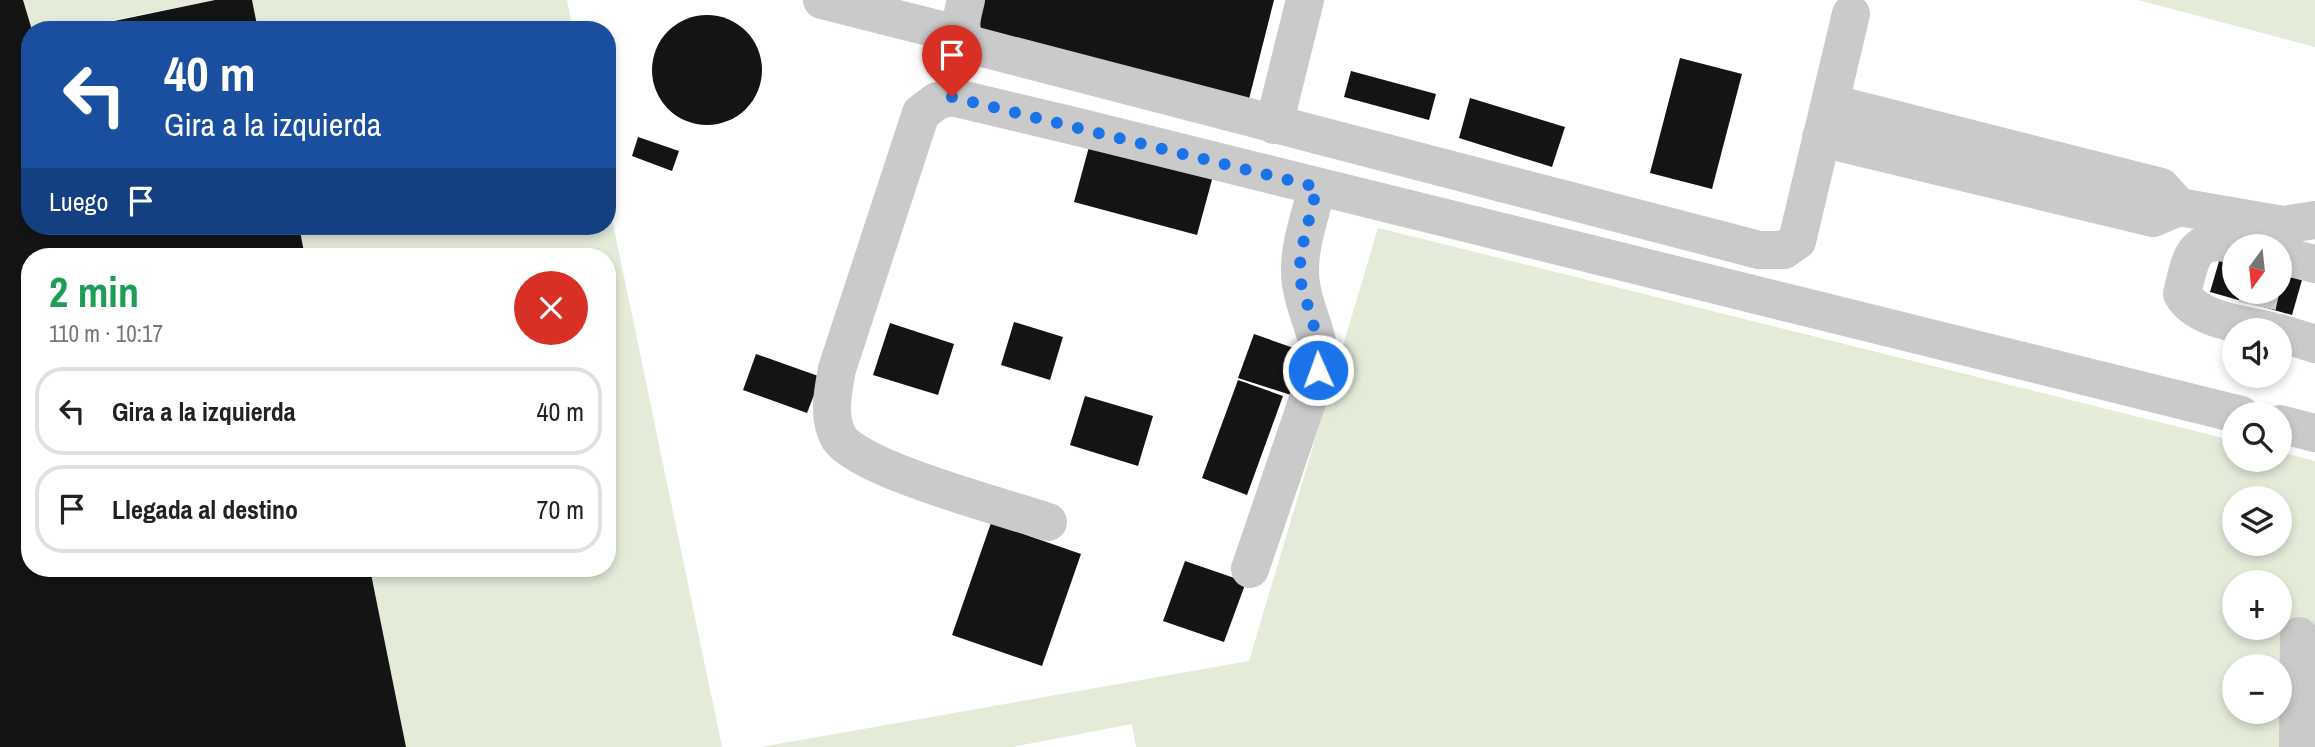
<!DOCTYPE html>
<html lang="es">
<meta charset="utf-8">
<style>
:root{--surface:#fff;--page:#f2f2f2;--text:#222;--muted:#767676;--line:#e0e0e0}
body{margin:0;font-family:"Archivo Narrow",sans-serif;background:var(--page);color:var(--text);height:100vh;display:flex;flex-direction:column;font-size:26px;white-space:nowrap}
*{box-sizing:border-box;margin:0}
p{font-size:23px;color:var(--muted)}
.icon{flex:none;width:38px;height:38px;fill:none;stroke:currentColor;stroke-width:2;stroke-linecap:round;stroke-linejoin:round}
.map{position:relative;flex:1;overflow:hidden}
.details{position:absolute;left:21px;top:248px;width:595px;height:329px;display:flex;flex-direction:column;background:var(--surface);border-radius:28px;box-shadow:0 4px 10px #0003}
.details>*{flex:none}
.banner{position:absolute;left:21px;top:21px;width:595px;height:214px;border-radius:28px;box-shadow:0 4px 10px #0003;background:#1a4fa0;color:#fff;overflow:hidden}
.needle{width:46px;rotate:195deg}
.controls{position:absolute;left:2222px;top:234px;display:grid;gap:14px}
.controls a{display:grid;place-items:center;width:70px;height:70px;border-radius:50%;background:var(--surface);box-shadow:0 4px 10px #0003;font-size:35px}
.pin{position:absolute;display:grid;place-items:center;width:60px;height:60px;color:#fff;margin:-72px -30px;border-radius:50% 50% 50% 0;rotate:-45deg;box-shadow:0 0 7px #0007}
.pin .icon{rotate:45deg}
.me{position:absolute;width:77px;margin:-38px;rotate:358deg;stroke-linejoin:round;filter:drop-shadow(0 0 5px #0008)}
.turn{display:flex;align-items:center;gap:24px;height:147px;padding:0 28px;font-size:32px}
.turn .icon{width:91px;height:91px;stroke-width:2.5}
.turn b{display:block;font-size:49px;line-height:60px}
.then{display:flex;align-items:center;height:66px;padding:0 28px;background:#0003;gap:14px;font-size:26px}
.round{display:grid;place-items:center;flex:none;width:74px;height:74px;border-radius:37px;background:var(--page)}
.head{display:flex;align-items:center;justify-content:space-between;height:119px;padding:0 28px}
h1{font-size:42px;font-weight:800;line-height:52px;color:#1e9e55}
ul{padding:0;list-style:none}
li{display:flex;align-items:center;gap:21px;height:88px;margin:0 14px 10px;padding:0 14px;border:4px solid var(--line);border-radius:28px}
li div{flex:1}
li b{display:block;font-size:26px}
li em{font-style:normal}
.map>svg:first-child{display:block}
.green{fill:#e4ebd9;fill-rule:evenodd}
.building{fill:#141414}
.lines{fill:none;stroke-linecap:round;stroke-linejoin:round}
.minor-tunnel{stroke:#d5d5d5;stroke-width:38;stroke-dasharray:38 19;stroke-linecap:butt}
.minor{stroke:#cacaca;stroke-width:38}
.route{stroke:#1a73e8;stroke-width:12;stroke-dasharray:0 21.6}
</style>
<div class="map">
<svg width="2315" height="747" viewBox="0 0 2315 747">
<rect width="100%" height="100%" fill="#fff"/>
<g class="green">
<path d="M 23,0 L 215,0 L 64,30 L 32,30 Z"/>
<path d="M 252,0 L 567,0 L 573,30 L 258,30 Z"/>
<path d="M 2138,0 L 2315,0 L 2315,47 Z"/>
<path d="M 607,195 L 722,747 L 406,747 L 370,569 L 607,569 L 607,257 L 305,257 L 299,226 L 607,226 Z"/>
<path d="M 1378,228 L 2235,441 L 2235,460 L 2280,460 L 2280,452 L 2315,461 L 2315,747 L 1136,747 L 1132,724 L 1012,747 L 761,747 L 1249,661 ZM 2235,499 L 2280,499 L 2280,544 L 2235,544 ZM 2235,583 L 2280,583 L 2280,628 L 2235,628 ZM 2235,667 L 2280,667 L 2280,712 L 2235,712 Z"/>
</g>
<g class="building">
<path d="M 0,0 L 23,0 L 32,30 L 30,30 L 30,226 L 299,226 L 305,257 L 30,257 L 30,569 L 370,569 L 406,747 L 0,747 Z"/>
<path d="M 215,0 L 252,0 L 258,30 L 71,30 Z"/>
<path d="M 979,0 L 1274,0 L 1249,99 L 972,28 Z"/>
<circle cx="707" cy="70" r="55"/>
<path d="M 1680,58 L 1742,74 L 1712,189 L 1650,173 Z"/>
<path d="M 1351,71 L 1436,94 L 1429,120 L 1344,97 Z"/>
<path d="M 1470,98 L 1565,127 L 1552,167 L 1459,138 Z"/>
<path d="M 638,137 L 679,151 L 672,171 L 632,156 Z"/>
<path d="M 1090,143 L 1213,176 L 1197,235 L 1074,202 Z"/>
<path d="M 2220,258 L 2235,262 L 2235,292 L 2280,292 L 2280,274 L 2302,280 L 2292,315 L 2210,292 Z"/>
<path d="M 1014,322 L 1063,337 L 1050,380 L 1001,365 Z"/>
<path d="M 890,323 L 954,344 L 938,395 L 873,375 Z"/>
<path d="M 1254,334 L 1308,353 L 1294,396 L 1238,378 Z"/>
<path d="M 756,354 L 821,377 L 807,413 L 743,390 Z"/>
<path d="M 1238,380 L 1283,396 L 1247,495 L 1202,478 Z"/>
<path d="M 1085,396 L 1153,416 L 1138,466 L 1070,445 Z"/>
<path d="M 991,523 L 1081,554 L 1042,666 L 952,635 Z"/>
<path d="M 1185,561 L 1246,582 L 1224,642 L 1163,621 Z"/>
</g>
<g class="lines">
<path class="minor-tunnel" d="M 2257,306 L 2260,292"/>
<g class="minor">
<path d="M 822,0 L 961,35"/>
<path d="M 966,0 C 962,17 957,29 968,44 L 1759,250 L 1784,250 L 1797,241 L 1851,14"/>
<path d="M 1830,103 L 2161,187 L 2179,207"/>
<path d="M 1274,125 L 1305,0"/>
<path d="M 1821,138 L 2153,218 L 2179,207 L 2283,225 L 2315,220"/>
<path d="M 2246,247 C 2195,234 2192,249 2182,294 C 2198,321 2243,324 2271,331"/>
<path d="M 2280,255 L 2315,264"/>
<path d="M 2280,333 L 2315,344"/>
<path d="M 2280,424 L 2315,433"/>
<path d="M 1048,522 C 1007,508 860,470 839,438 C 827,417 833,391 837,369 L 921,113 L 937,101 L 952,97 L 1074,126 L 2241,415"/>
<path d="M 1250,569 L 1318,370 C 1322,334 1306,318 1301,284 C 1296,252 1310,218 1317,187"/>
<path d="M 2298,747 L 2299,636"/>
</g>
</g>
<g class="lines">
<path class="route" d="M 952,97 L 1317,187 L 1300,256 L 1301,283 L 1320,347 L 1318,370"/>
</g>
</svg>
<div class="controls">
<a><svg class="needle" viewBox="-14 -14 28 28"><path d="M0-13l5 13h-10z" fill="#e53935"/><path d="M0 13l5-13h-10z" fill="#767676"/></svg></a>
<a><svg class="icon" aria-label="sound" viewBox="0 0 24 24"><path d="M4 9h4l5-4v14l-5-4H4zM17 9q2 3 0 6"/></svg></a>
<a><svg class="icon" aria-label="search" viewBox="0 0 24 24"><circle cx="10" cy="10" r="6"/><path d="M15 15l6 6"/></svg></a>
<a><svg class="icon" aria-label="layers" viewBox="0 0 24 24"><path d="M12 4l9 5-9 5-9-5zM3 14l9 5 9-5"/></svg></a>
<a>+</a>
<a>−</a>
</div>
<div class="pin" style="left:952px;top:97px;background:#d93025"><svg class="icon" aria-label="arrive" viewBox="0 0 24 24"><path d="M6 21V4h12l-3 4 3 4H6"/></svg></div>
<svg class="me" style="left:1318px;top:370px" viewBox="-20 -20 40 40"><circle r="17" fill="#1a73e8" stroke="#fff" stroke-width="3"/><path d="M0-11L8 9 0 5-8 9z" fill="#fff"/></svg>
<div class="banner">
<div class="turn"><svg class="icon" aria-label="left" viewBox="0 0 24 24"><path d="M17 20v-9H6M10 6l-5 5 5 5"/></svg><div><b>40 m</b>Gira a la izquierda</div></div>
<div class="then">Luego<svg class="icon" aria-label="arrive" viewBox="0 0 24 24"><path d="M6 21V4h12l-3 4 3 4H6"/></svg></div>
</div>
<section class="details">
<div class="head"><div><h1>2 min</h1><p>110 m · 10:17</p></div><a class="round" style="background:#d93025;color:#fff"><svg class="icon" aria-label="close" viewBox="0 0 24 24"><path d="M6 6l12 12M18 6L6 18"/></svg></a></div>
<ul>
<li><svg class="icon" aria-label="left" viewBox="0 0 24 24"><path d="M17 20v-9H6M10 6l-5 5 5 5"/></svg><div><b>Gira a la izquierda</b></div><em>40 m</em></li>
<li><svg class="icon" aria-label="arrive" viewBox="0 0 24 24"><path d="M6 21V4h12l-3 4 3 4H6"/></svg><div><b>Llegada al destino</b></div><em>70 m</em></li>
</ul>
</section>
</div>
